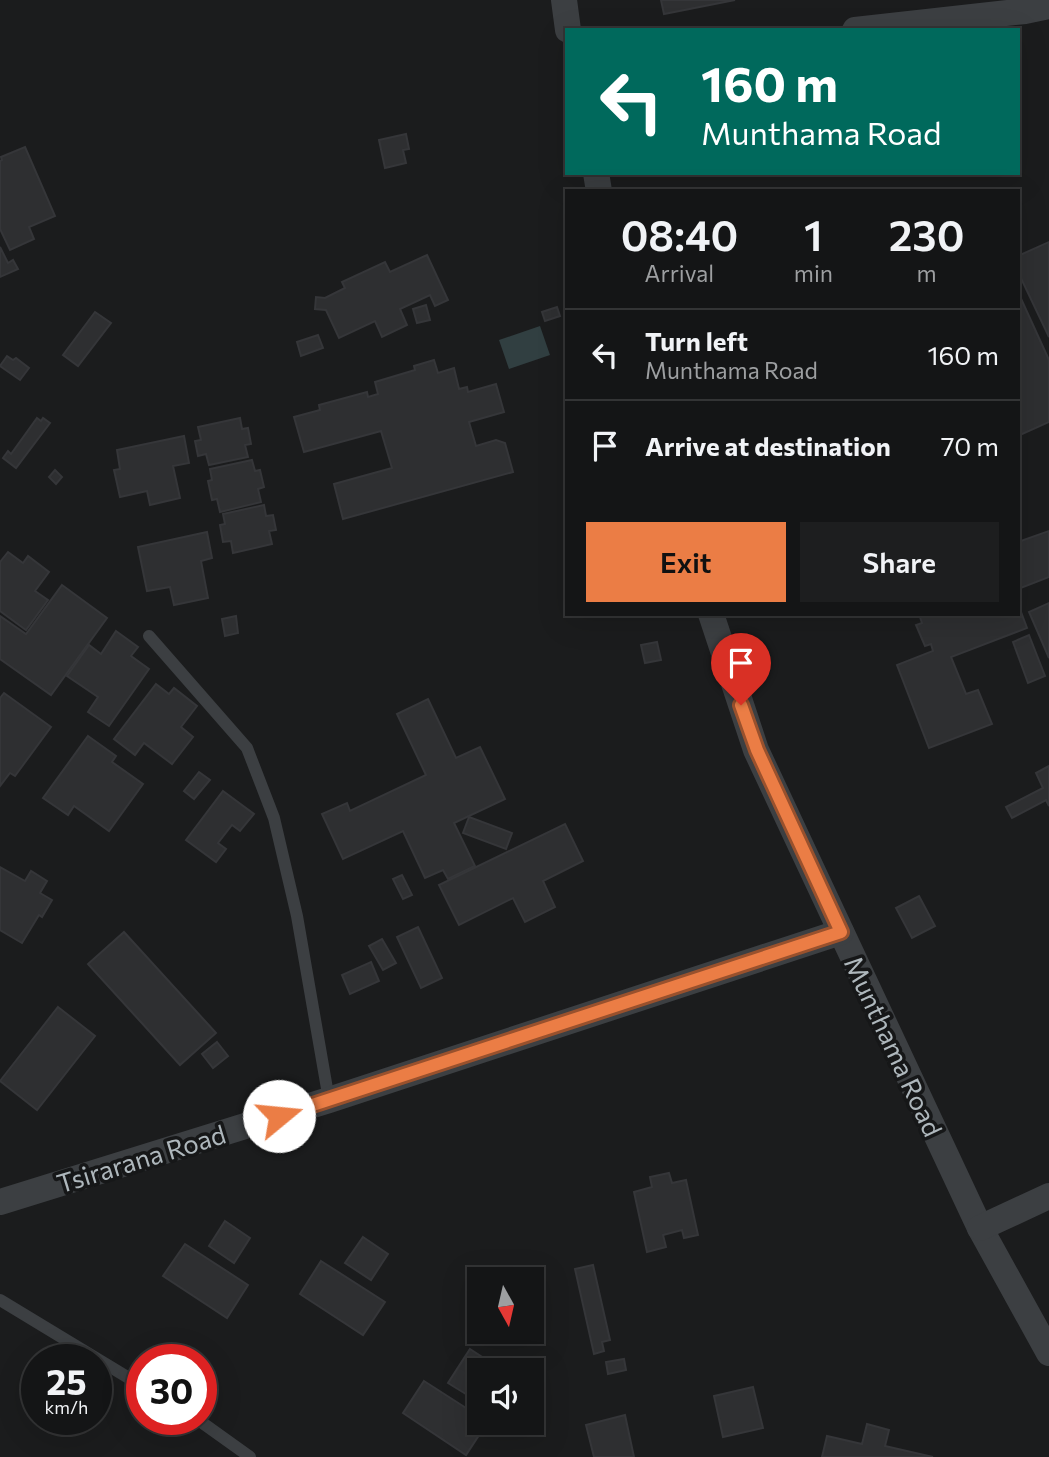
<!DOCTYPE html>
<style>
:root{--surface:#141516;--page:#1d1e1f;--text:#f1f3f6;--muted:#9d9fa1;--line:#333435;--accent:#eb7d45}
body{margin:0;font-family:Commissioner,sans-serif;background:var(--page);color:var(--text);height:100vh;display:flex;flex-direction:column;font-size:26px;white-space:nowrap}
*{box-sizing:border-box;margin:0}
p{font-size:23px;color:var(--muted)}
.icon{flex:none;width:38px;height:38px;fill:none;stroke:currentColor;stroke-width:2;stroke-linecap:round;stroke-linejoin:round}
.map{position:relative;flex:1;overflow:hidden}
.sheet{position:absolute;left:565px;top:189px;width:455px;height:427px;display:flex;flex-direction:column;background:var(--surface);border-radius:0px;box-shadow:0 7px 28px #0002,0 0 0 2px var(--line)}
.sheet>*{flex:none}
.banner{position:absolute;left:565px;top:28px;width:455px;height:147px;border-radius:0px;box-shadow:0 7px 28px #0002,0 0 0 2px var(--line);background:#00695c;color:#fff;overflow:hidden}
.needle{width:46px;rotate:172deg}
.tools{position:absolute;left:467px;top:1267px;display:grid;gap:14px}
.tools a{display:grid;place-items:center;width:77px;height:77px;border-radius:0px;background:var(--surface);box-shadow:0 7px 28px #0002,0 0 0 2px var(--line);font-size:35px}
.speed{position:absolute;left:21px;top:1344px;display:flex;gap:14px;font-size:35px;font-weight:700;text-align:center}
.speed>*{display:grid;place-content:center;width:91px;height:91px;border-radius:50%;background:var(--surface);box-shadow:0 7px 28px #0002,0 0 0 2px var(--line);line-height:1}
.speed small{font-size:18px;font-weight:400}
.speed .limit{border:10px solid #d22;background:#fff;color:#111}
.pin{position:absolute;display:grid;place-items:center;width:60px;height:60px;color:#fff;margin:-72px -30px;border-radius:50% 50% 50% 0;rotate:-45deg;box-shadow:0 0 7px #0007}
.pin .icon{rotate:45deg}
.me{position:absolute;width:77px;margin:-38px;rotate:73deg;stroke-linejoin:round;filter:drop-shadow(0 0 5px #0008)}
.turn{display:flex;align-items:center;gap:24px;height:147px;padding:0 21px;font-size:32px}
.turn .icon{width:91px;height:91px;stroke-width:2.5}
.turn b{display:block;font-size:49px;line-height:60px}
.eta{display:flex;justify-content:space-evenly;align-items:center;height:119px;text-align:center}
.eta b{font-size:42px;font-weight:600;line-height:49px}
.cta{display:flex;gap:14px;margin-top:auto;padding:14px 21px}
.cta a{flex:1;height:80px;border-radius:0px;background:var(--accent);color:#111;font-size:28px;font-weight:600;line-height:80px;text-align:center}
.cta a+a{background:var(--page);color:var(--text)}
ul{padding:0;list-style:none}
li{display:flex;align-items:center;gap:21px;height:91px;padding:0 21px;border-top:2px solid var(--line)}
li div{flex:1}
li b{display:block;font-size:26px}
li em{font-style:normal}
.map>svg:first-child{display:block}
.water{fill:#313f41}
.building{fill:#2e2f31;stroke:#353639;stroke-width:2}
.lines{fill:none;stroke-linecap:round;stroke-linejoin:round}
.service{stroke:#3c3f42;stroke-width:12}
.minor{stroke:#3c3f42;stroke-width:26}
.route-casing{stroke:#99512d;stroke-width:18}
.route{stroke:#eb7d45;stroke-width:12}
.labels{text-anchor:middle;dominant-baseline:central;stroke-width:7;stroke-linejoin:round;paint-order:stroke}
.street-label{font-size:26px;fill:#aeb7bc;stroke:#161718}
</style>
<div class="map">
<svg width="1049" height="1457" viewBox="0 0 1049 1457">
<rect width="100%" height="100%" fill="#1b1c1d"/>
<path class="water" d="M 540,326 L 550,355 L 509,369 L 499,340 Z"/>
<g class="building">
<path d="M 661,0 L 735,0 L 664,14 Z"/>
<path d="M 406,134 L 409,149 L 403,150 L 406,163 L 385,168 L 379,140 Z"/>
<path d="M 25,147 L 55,216 L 29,227 L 34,239 L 10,250 L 0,229 L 0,161 L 2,160 L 1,157 Z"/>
<path d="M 1049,242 L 1049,337 L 1018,272 L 1018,256 Z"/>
<path d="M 0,247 L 8,263 L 13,260 L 18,269 L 0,277 Z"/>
<path d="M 427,255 L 448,300 L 435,306 L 430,295 L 400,309 L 407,325 L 382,337 L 375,321 L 339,338 L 326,310 L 315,309 L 316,297 L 325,298 L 345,288 L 342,282 L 385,262 L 390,272 Z"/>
<path d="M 1018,292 L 1049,360 L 1049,422 L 1020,435 Z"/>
<path d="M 426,305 L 430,320 L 417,323 L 413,309 Z"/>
<path d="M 557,307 L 560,316 L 545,321 L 542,312 Z"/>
<path d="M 95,312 L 111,323 L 78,366 L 63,355 Z"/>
<path d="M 318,335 L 323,348 L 301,356 L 297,342 Z"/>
<path d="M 7,356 L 13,360 L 16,358 L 29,368 L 20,380 L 0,366 Z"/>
<path d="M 434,360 L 438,373 L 454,368 L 459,389 L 467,387 L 468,392 L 496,384 L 504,412 L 469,422 L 476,446 L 496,440 L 505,443 L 513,472 L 343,519 L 334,484 L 392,468 L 381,431 L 304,452 L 294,417 L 320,410 L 319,405 L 367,392 L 368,397 L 378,394 L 375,382 L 415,370 L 414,366 Z"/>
<path d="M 37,418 L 41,421 L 43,418 L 50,423 L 16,468 L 3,458 L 8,451 L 11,454 Z"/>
<path d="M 240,418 L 242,429 L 248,428 L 251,444 L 245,445 L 248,457 L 209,465 L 206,454 L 198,456 L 195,441 L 201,440 L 198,427 Z"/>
<path d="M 184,436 L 189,463 L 173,466 L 180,498 L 150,505 L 147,491 L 120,497 L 114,470 L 120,469 L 117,450 Z"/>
<path d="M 252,460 L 255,471 L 260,470 L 264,487 L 258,489 L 261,502 L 220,512 L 217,499 L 212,500 L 208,481 L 212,480 L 210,469 Z"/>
<path d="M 55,470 L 62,477 L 56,484 L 49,477 Z"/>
<path d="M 264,505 L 266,516 L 273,515 L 276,530 L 269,531 L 272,544 L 233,553 L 231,541 L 223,542 L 220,525 L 225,524 L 223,514 Z"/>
<path d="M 1049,531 L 1049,577 L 1018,589 L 1018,542 Z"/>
<path d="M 207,532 L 212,558 L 201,561 L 208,598 L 174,605 L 170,587 L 147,591 L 138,547 Z"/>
<path d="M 8,552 L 23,563 L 28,556 L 49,572 L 35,591 L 48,600 L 26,630 L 0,611 L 0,562 Z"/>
<path d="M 62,585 L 107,618 L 51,695 L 0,659 L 0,616 L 26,634 Z"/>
<path d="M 1049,603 L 1049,658 L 1029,612 Z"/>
<path d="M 1018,604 L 1027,628 L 951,657 L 966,694 L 978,690 L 992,724 L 929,748 L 897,665 L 933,651 L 931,644 L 925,646 L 916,625 L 922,623 L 919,614 L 1018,614 Z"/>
<path d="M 236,616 L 238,633 L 225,636 L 222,619 Z"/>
<path d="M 116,631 L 138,647 L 131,656 L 149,669 L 109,726 L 88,712 L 98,697 L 67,676 L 89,645 L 101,654 Z"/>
<path d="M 1029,635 L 1045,676 L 1028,683 L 1013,642 Z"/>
<path d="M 657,642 L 661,660 L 645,663 L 641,645 Z"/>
<path d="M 156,684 L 169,694 L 174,688 L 197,706 L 181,727 L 193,737 L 172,764 L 144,743 L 135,755 L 114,739 Z"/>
<path d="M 4,693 L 51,727 L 15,776 L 10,773 L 0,786 L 0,698 Z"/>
<path d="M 428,699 L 456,758 L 480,747 L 505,799 L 454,823 L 475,866 L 448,879 L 443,870 L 425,878 L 403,831 L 343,859 L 322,814 L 347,803 L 350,811 L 426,775 L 397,714 Z"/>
<path d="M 88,736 L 116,756 L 112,762 L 143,784 L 109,831 L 74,806 L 68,815 L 43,798 Z"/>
<path d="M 1049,766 L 1049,806 L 1046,800 L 1012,818 L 1006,807 L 1043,788 L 1036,773 Z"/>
<path d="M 199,772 L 210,780 L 194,799 L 184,791 Z"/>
<path d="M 223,791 L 254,814 L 240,831 L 232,825 L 218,843 L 226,849 L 216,862 L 186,840 Z"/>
<path d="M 469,817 L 512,833 L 506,849 L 463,833 Z"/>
<path d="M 565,824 L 583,861 L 543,881 L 555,907 L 525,922 L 513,898 L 459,925 L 439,885 Z"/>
<path d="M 0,867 L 25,881 L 31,871 L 47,881 L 40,893 L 52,900 L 42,917 L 39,915 L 22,943 L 0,930 Z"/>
<path d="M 402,875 L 412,895 L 403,899 L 393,879 Z"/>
<path d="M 919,896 L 935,926 L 912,938 L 896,908 Z"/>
<path d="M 418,927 L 442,978 L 421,988 L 397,937 Z"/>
<path d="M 124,932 L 216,1033 L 180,1065 L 88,964 Z"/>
<path d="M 382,939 L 396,963 L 383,970 L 369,946 Z"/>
<path d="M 371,962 L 379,981 L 350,994 L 342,975 Z"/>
<path d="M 58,1007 L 95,1036 L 37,1110 L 0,1081 Z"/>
<path d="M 217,1042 L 228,1056 L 213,1068 L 202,1054 Z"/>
<path d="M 669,1173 L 672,1183 L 686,1180 L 698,1235 L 684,1238 L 682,1230 L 663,1235 L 666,1247 L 647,1252 L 634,1192 L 652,1187 L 650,1177 Z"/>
<path d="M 225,1221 L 250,1238 L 234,1263 L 209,1246 Z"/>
<path d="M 363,1237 L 388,1254 L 371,1280 L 345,1263 Z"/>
<path d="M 185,1244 L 248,1285 L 227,1318 L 163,1276 Z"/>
<path d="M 321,1261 L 385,1302 L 363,1335 L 300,1294 Z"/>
<path d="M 593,1265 L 610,1340 L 602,1342 L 604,1351 L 594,1354 L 575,1269 Z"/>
<path d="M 470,1349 L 496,1366 L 493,1370 L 480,1370 L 480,1391 L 474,1399 L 448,1383 Z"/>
<path d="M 624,1359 L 626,1370 L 608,1374 L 606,1362 Z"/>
<path d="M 424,1381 L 480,1417 L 480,1423 L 487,1423 L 466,1455 L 403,1413 Z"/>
<path d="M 753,1387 L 763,1428 L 723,1437 L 714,1396 Z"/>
<path d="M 625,1415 L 634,1457 L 594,1457 L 586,1425 Z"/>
<path d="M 867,1424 L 889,1430 L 885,1446 L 933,1457 L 822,1457 L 827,1436 L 862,1444 Z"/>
</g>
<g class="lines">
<g class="service">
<path d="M 149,636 L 247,748 L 274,818 L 297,916 L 329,1100"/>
<path d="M 0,1300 L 142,1386"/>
<path d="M 197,1419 L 250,1457"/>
</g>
<g class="minor">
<path d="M 564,0 L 568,30"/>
<path d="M 855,30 L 1025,11 L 1049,6"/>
<path d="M 596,173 L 599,191"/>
<path d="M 711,614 L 756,750 L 980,1228 L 1049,1353"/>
<path d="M 0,1202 L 329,1100 L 841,932"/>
<path d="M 980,1228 L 1049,1196"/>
</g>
</g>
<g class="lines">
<g class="route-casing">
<path id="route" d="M 279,1116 L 841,932 L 757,750 L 741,705"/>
</g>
<use href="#route" class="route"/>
</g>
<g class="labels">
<g class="street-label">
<text transform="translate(894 1046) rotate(65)">Munthama Road</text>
<text transform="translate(141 1158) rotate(-17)">Tsirarana Road</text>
</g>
</g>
</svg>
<div class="tools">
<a><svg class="needle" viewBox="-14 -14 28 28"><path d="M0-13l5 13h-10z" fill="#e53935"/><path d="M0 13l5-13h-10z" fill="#9d9fa1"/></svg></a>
<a><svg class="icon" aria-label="sound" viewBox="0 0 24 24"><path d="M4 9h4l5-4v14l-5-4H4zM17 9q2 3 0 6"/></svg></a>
</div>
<div class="speed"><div>25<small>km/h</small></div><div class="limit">30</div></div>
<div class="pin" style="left:741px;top:705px;background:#d93025"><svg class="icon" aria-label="arrive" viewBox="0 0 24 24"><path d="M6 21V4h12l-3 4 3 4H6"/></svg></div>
<svg class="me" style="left:279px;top:1116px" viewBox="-20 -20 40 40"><circle r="19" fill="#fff"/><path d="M0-13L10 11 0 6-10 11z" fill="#eb7d45"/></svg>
<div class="banner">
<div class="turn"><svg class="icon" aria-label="left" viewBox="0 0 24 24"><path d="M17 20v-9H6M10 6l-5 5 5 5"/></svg><div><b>160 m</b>Munthama Road</div></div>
</div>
<section class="sheet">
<div class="eta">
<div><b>08:40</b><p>Arrival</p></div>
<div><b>1</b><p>min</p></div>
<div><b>230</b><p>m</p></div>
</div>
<ul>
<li><svg class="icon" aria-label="left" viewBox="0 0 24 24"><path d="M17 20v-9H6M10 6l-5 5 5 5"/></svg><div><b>Turn left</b><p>Munthama Road</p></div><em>160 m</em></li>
<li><svg class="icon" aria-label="arrive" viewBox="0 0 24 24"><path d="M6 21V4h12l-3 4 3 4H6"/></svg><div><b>Arrive at destination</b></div><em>70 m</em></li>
</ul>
<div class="cta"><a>Exit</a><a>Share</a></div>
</section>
</div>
